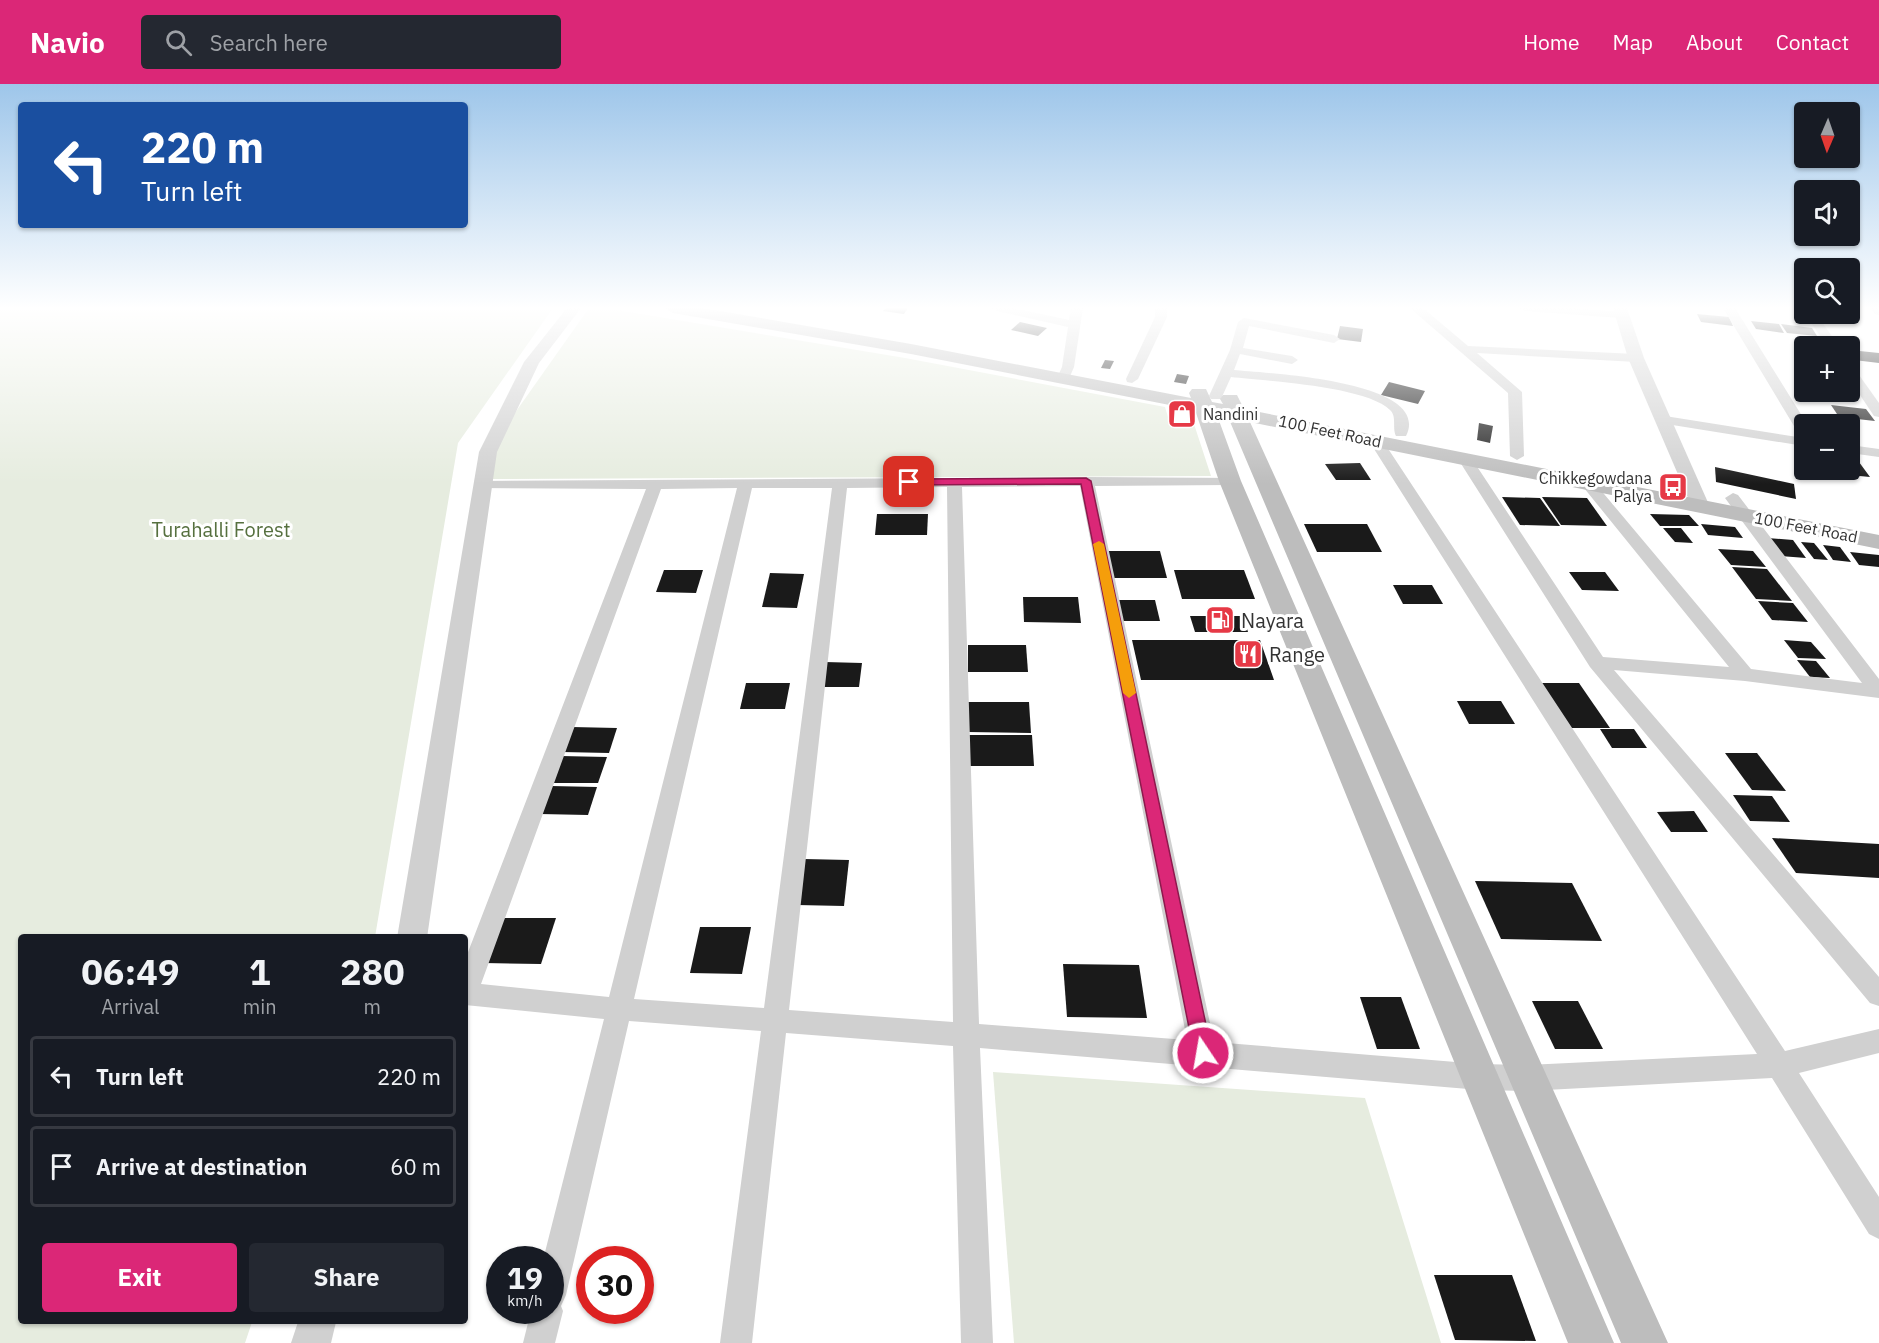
<!DOCTYPE html>
<meta charset="utf-8">
<style>
:root{--surface:#171b24;--page:#242831;--text:#f1f3f6;--muted:#9ea1a6;--line:#363941;--accent:#db2777}
body{margin:0;font-family:"IBM Plex Sans",sans-serif;background:var(--page);color:var(--text);height:100vh;display:flex;flex-direction:column;font-size:22px;white-space:nowrap}
*{box-sizing:border-box;margin:0}
p{font-size:20px;color:var(--muted)}
.icon{flex:none;width:33px;height:33px;fill:none;stroke:currentColor;stroke-width:2;stroke-linecap:round;stroke-linejoin:round}
.map{position:relative;flex:1;overflow:hidden}
.sheet{position:absolute;left:18px;top:850px;width:450px;height:390px;display:flex;flex-direction:column;background:var(--surface);border-radius:6px;box-shadow:0 2px 4px #0004}
.sheet>*{flex:none}
.hud{position:absolute;left:18px;top:18px;width:450px;height:126px;border-radius:6px;box-shadow:0 2px 4px #0004;background:#1a4fa0;color:#fff;overflow:hidden}
.needle{width:39px;rotate:182deg}
.controls{position:absolute;left:1794px;top:18px;display:grid;gap:12px}
.controls a{display:grid;place-items:center;width:66px;height:66px;border-radius:6px;background:var(--surface);box-shadow:0 2px 4px #0004;font-size:30px}
.speed{position:absolute;left:486px;top:1162px;display:flex;gap:12px;font-size:30px;font-weight:700;text-align:center}
.speed>*{display:grid;place-content:center;width:78px;height:78px;border-radius:50%;background:var(--surface);box-shadow:0 2px 4px #0004;line-height:1}
.speed small{font-size:15px;font-weight:400}
.speed .limit{border:9px solid #d22;background:#fff;color:#111}
.pin{position:absolute;display:grid;place-items:center;width:51px;height:51px;color:#fff;margin:-26px;border-radius:12px;box-shadow:0 3px 9px #0006}
.me{position:absolute;width:66px;margin:-33px;rotate:348deg;stroke-linejoin:round;filter:drop-shadow(0 0 4px #0008)}
.turn{display:flex;align-items:center;gap:21px;height:126px;padding:0 24px;font-size:27px}
.turn .icon{width:78px;height:78px;stroke-width:2.5}
.turn b{display:block;font-size:42px;line-height:51px}
.eta{display:flex;justify-content:space-evenly;align-items:center;height:102px;text-align:center}
.eta b{font-size:36px;font-weight:700;line-height:42px}
.cta{display:flex;gap:12px;margin-top:auto;padding:12px 24px}
.cta a{flex:1;height:69px;border-radius:6px;background:var(--accent);color:#fff;font-size:24px;font-weight:700;line-height:69px;text-align:center}
.cta a+a{background:var(--page);color:var(--text)}
ul{padding:0;list-style:none}
li{display:flex;align-items:center;gap:18px;height:81px;margin:0 12px 9px;padding:0 12px;border:3px solid var(--line);border-radius:6px}
li div{flex:1}
li b{display:block;font-size:22px}
li em{font-style:normal}
header{display:flex;align-items:center;gap:36px;box-sizing:border-box;height:84px;padding:0 30px;background:var(--accent);color:#fff}
header strong{font-size:28px}
nav{display:flex;gap:33px;margin-inline-start:auto;font-size:21px}
.search{width:420px;height:54px;background:var(--page);display:flex;align-items:center;gap:15px;box-sizing:border-box;padding:0 21px;border-radius:6px;color:var(--muted);font-size:22px}
.map>svg:first-child{display:block}
.green{fill:#e6ecdf}
.building{fill:#1a1a1a}
.lines{fill:none;stroke-linecap:round;stroke-linejoin:round}
.minor{fill:#d0d0d0;fill-rule:evenodd}
.tertiary{fill:#d0d0d0;fill-rule:evenodd}
.secondary{fill:#bdbdbd;fill-rule:evenodd}
.route{fill:#db2777;stroke:#8e194d;stroke-width:1.5}
.slow{fill:#f59e0b}
.labels{text-anchor:middle;dominant-baseline:central;stroke-width:6;stroke-linejoin:round;paint-order:stroke}
.far-poi-label{font-size:16px;fill:#333;stroke:#fff;text-anchor:start}
.far-street-label{font-size:16px;fill:#333;stroke:#fff}
.park-label{font-size:20px;fill:#56703f;stroke:#fff}
.poi-label{font-size:20px;fill:#333;stroke:#fff;text-anchor:start}
</style>
<header>
<strong>Navio</strong>
<div class="search"><svg class="icon" aria-label="search" viewBox="0 0 24 24"><circle cx="10" cy="10" r="6"/><path d="M15 15l6 6"/></svg>Search here</div>
<nav><a>Home</a><a>Map</a><a>About</a><a>Contact</a></nav>
</header>
<div class="map">
<svg width="1879" height="1259" viewBox="0 0 1879 1259">
<rect width="100%" height="100%" fill="#fff"/>
<g class="green">
<path d="M 0,224 L 553,224 L 458,359 L 375,853 L 21,854 L 21,1238 L 252,1238 L 245,1259 L 0,1259 Z"/>
<path d="M 589,224 L 605,224 L 905,274 L 1165,323 L 1168,333 L 1193,337 L 1211,392 L 489,395 L 493,360 Z"/>
<path d="M 993,988 L 1365,1014 L 1441,1259 L 1014,1259 Z"/>
</g>
<g class="building">
<path d="M 886,224 L 908,224 L 904,230 L 883,227 Z"/>
<path d="M 1697,230 L 1729,233 L 1733,242 L 1701,238 Z"/>
<path d="M 1751,237 L 1779,240 L 1784,249 L 1756,245 Z"/>
<path d="M 1020,238 L 1047,244 L 1038,252 L 1011,246 Z"/>
<path d="M 1781,240 L 1812,244 L 1817,252 L 1787,249 Z"/>
<path d="M 1340,242 L 1363,245 L 1361,258 L 1337,255 Z"/>
<path d="M 1850,266 L 1879,269 L 1879,279 L 1854,276 Z"/>
<path d="M 1105,276 L 1114,277 L 1110,285 L 1101,284 Z"/>
<path d="M 1177,290 L 1189,292 L 1186,300 L 1174,298 Z"/>
<path d="M 1389,298 L 1425,307 L 1418,320 L 1381,311 Z"/>
<path d="M 1831,321 L 1866,325 L 1875,337 L 1839,333 Z"/>
<path d="M 1479,339 L 1493,342 L 1490,359 L 1477,356 Z"/>
<path d="M 1850,377 L 1859,378 L 1870,393 L 1839,390 L 1836,386 L 1850,386 Z"/>
<path d="M 1360,379 L 1371,396 L 1336,396 L 1325,380 Z"/>
<path d="M 1715,383 L 1794,400 L 1796,415 L 1716,398 Z"/>
<path d="M 1502,413 L 1540,414 L 1560,442 L 1520,441 Z"/>
<path d="M 1542,413 L 1587,414 L 1607,442 L 1561,441 Z"/>
<path d="M 877,430 L 928,430 L 927,451 L 875,451 Z"/>
<path d="M 1650,430 L 1689,431 L 1699,442 L 1660,442 Z"/>
<path d="M 1304,440 L 1367,440 L 1382,468 L 1317,468 Z"/>
<path d="M 1701,440 L 1735,443 L 1743,454 L 1708,451 Z"/>
<path d="M 1663,444 L 1681,444 L 1693,459 L 1675,458 Z"/>
<path d="M 1767,454 L 1793,456 L 1806,474 L 1780,472 Z"/>
<path d="M 1801,458 L 1814,459 L 1828,476 L 1814,475 Z"/>
<path d="M 1823,461 L 1840,463 L 1851,478 L 1833,476 Z"/>
<path d="M 1718,465 L 1753,467 L 1766,483 L 1731,481 Z"/>
<path d="M 1108,467 L 1160,467 L 1167,494 L 1113,494 Z"/>
<path d="M 1850,468 L 1879,471 L 1879,483 L 1859,481 Z"/>
<path d="M 1732,483 L 1767,485 L 1792,517 L 1756,515 Z"/>
<path d="M 664,486 L 703,486 L 696,509 L 656,508 Z"/>
<path d="M 1174,486 L 1244,486 L 1255,515 L 1182,515 Z"/>
<path d="M 1569,488 L 1605,488 L 1619,507 L 1582,506 Z"/>
<path d="M 770,489 L 804,490 L 797,524 L 762,523 Z"/>
<path d="M 1393,501 L 1432,501 L 1443,520 L 1403,520 Z"/>
<path d="M 1023,513 L 1078,513 L 1081,539 L 1024,538 Z"/>
<path d="M 1115,516 L 1155,516 L 1160,537 L 1119,537 Z"/>
<path d="M 1758,517 L 1793,519 L 1808,538 L 1772,536 Z"/>
<path d="M 1190,532 L 1243,532 L 1248,548 L 1195,548 Z"/>
<path d="M 1132,556 L 1260,556 L 1274,596 L 1141,596 Z"/>
<path d="M 1784,556 L 1811,558 L 1826,575 L 1798,574 Z"/>
<path d="M 968,561 L 1026,561 L 1028,588 L 968,588 Z"/>
<path d="M 1797,576 L 1816,577 L 1830,594 L 1810,593 Z"/>
<path d="M 825,578 L 862,579 L 859,603 L 821,603 Z"/>
<path d="M 746,599 L 790,599 L 785,625 L 740,625 Z"/>
<path d="M 1540,599 L 1579,599 L 1610,644 L 1568,644 Z"/>
<path d="M 1457,617 L 1501,617 L 1515,640 L 1469,640 Z"/>
<path d="M 967,618 L 1029,618 L 1031,649 L 968,648 Z"/>
<path d="M 572,643 L 617,644 L 609,669 L 562,668 Z"/>
<path d="M 1600,645 L 1634,645 L 1647,664 L 1612,664 Z"/>
<path d="M 968,651 L 1032,651 L 1034,682 L 969,682 Z"/>
<path d="M 1725,669 L 1757,669 L 1786,707 L 1752,706 Z"/>
<path d="M 561,672 L 607,673 L 598,699 L 551,699 Z"/>
<path d="M 551,702 L 597,703 L 588,731 L 540,730 Z"/>
<path d="M 1733,711 L 1772,712 L 1790,738 L 1750,737 Z"/>
<path d="M 1694,727 L 1708,748 L 1671,748 L 1657,728 Z"/>
<path d="M 1772,754 L 1879,760 L 1879,794 L 1796,789 Z"/>
<path d="M 804,775 L 849,776 L 844,822 L 797,821 Z"/>
<path d="M 1475,797 L 1572,799 L 1602,857 L 1501,855 Z"/>
<path d="M 502,834 L 556,834 L 541,880 L 484,879 Z"/>
<path d="M 700,843 L 751,843 L 742,890 L 690,889 Z"/>
<path d="M 1063,880 L 1139,881 L 1147,934 L 1067,933 Z"/>
<path d="M 1360,913 L 1401,913 L 1420,965 L 1377,965 Z"/>
<path d="M 1532,917 L 1578,917 L 1603,965 L 1555,965 Z"/>
<path d="M 1434,1191 L 1512,1191 L 1536,1257 L 1455,1256 Z"/>
</g>
<g class="lines">
<g class="minor">
<path d="M 991,224 L 1014,224 L 1069,236 L 1071,224 L 1083,224 L 1074,283 L 1068,297 L 1063,298 L 1057,294 L 1062,283 L 1068,243 L 997,227 Z"/>
<path d="M 1155,224 L 1167,224 L 1167,233 L 1138,295 L 1132,299 L 1127,298 L 1126,295 L 1155,233 Z"/>
<path d="M 1410,224 L 1423,224 L 1468,262 L 1636,270 L 1642,274 L 1636,278 L 1477,269 L 1522,308 L 1524,372 L 1517,376 L 1510,372 L 1508,309 Z"/>
<path d="M 1519,224 L 1574,224 L 1621,228 L 1627,231 L 1621,234 L 1525,227 Z"/>
<path d="M 1723,224 L 1735,224 L 1807,340 L 1804,340 L 1804,351 L 1797,347 Z"/>
<path d="M 1870,224 L 1879,224 L 1879,231 L 1875,230 Z"/>
<path d="M 1805,230 L 1816,230 L 1839,262 L 1827,262 Z"/>
<path d="M 1244,234 L 1334,251 L 1340,255 L 1334,259 L 1249,242 L 1243,264 L 1292,272 L 1298,276 L 1292,280 L 1240,270 L 1234,286 C 1263,289 1434,296 1406,352 L 1396,352 C 1392,344 1397,332 1390,326 C 1366,302 1266,297 1231,293 L 1221,315 L 1211,315 L 1209,312 L 1230,266 L 1238,238 Z"/>
<path d="M 1850,283 L 1854,284 L 1879,319 L 1879,333 L 1874,332 L 1850,296 Z"/>
<path d="M 1665,332 L 1804,354 L 1804,362 L 1660,339 L 1658,336 L 1660,333 Z"/>
<path d="M 1376,353 L 1383,357 L 1785,967 L 1879,945 L 1879,969 L 1799,989 L 1879,1113 L 1879,1155 L 1869,1150 L 1772,994 L 1527,1007 L 1480,1006 L 980,964 L 993,1259 L 961,1259 L 953,962 L 786,949 L 752,1259 L 720,1259 L 761,947 L 629,937 L 566,1211 L 561,1222 L 563,1227 L 555,1259 L 523,1259 L 531,1227 L 550,1227 L 550,1176 L 543,1176 L 604,935 L 465,921 L 465,876 L 646,405 L 477,404 L 475,401 L 477,398 L 482,397 L 1086,393 L 1235,394 L 1237,397 L 1235,400 L 1230,401 L 1095,402 L 1214,958 L 1480,980 L 1527,981 L 1757,970 L 1369,357 ZM 1080,402 L 1187,956 L 979,940 L 962,403 ZM 947,403 L 953,938 L 789,926 L 847,404 ZM 737,404 L 609,913 L 481,900 L 661,405 ZM 752,404 L 832,404 L 764,924 L 634,915 Z"/>
<path d="M 1850,361 L 1879,365 L 1879,373 L 1850,369 Z"/>
<path d="M 1465,371 L 1472,375 L 1603,573 L 1729,583 L 1584,404 L 1582,401 L 1584,398 L 1594,398 L 1751,585 L 1862,599 L 1725,414 L 1733,409 L 1738,411 L 1879,595 L 1879,614 L 1745,597 L 1614,586 L 1879,893 L 1879,922 L 1870,919 L 1590,583 L 1458,375 Z"/>
</g>
<g class="tertiary">
<path d="M 567,224 L 581,224 L 539,279 L 497,368 L 427,854 L 397,854 L 479,368 L 524,278 Z"/>
<path d="M 1613,224 L 1627,224 L 1644,274 L 1710,423 L 1708,427 L 1694,427 L 1692,423 L 1628,274 Z"/>
<path d="M 298,1238 L 336,1238 L 331,1259 L 291,1259 Z"/>
</g>
<path class="secondary" d="M 665,224 L 703,224 L 911,260 L 1191,314 L 1189,309 L 1192,305 L 1206,305 L 1212,318 L 1223,320 L 1220,315 L 1223,311 L 1237,311 L 1244,325 L 1879,451 L 1879,465 L 1250,338 L 1668,1259 L 1621,1259 L 1228,333 L 1217,331 L 1241,397 L 1614,1259 L 1568,1259 L 1219,397 L 1195,326 L 911,270 L 673,229 Z"/>
</g>
<linearGradient id="sky" x2="0" y2="1"><stop stop-color="#9ec6ea"/><stop offset="0.56" stop-color="#fff"/><stop offset="1" stop-color="#fff" stop-opacity="0"/></linearGradient>
<rect width="1879" height="400" fill="url(#sky)"/>
<path class="route" d="M 1086,394 L 1091,397 L 1212,969 L 1210,975 L 1203,978 L 1197,975 L 1194,969 L 1081,400 L 909,401 L 903,398 L 909,395 Z"/>
<path class="slow" d="M 1099,457 L 1104,460 L 1136,609 L 1129,614 L 1123,609 L 1093,460 Z"/>
<defs>
<g id="shop-square" transform="scale(1.5)"><rect x="-9" y="-9" width="18" height="18" rx="4" fill="#e63946" stroke="#fff"/><path d="M-5-2.5h2.3a2.7 3.5 0 0 1 5.4 0H5L5.5 6h-11ZM-1.5-2.5h3a1.5 2.3 0 0 0-3 0Z" fill="#fff"/></g>
<g id="bus-square" transform="scale(1.5)"><rect x="-9" y="-9" width="18" height="18" rx="4" fill="#e63946" stroke="#fff"/><path d="M-5-6H5V4H4V6H2V4H-2V6H-4V4H-5ZM-3.5-4V0h7V-4ZM-3.5 1.2v1.5H-2V1.2ZM2 1.2v1.5H3.5V1.2Z" fill="#fff"/></g>
<g id="fuel-square" transform="scale(1.5)"><rect x="-9" y="-9" width="18" height="18" rx="4" fill="#e63946" stroke="#fff"/><path d="M-5.5-6h7V0h2V4h1.3V-2.5L3-4.5l.8-.8L6-3V5H2.5V1h-1V6h-7ZM-4.2-4.7v3.2H.2V-4.7Z" fill="#fff"/></g>
<g id="restaurant-square" transform="scale(1.5)"><rect x="-9" y="-9" width="18" height="18" rx="4" fill="#e63946" stroke="#fff"/><path d="M-5-6h1v4h1v-4h1v4h1v-4h1v5L-1.5 .5V6h-2V.5L-5-1ZM5-6V6H3V1.5H1.5Q1.5-4 5-6Z" fill="#fff"/></g>
</defs>
<g fill-rule="evenodd">
<use href="#shop-square" x="1182" y="330"/>
<use href="#bus-square" x="1673" y="403"/>
<use href="#fuel-square" x="1220" y="536"/>
<use href="#restaurant-square" x="1248" y="570"/>
</g>
<g class="labels">
<g class="far-poi-label">
<text x="1203" y="330">Nandini</text>
<text x="1652" y="394" text-anchor="end">Chikkegowdana<tspan x="1652" dy="18">Palya</tspan></text>
</g>
<g class="far-street-label">
<text transform="translate(1330 347) rotate(12)">100 Feet Road</text>
<text transform="translate(1806 443) rotate(11)">100 Feet Road</text>
</g>
<g class="park-label">
<text x="221" y="445">Turahalli Forest</text>
</g>
<g class="poi-label">
<text x="1241" y="536">Nayara</text>
<text x="1269" y="570">Range</text>
</g>
</g>
</svg>
<div class="controls">
<a><svg class="needle" viewBox="-14 -14 28 28"><path d="M0-13l5 13h-10z" fill="#e53935"/><path d="M0 13l5-13h-10z" fill="#9ea1a6"/></svg></a>
<a><svg class="icon" aria-label="sound" viewBox="0 0 24 24"><path d="M4 9h4l5-4v14l-5-4H4zM17 9q2 3 0 6"/></svg></a>
<a><svg class="icon" aria-label="search" viewBox="0 0 24 24"><circle cx="10" cy="10" r="6"/><path d="M15 15l6 6"/></svg></a>
<a>+</a>
<a>−</a>
</div>
<div class="speed"><div>19<small>km/h</small></div><div class="limit">30</div></div>
<div class="pin" style="left:909px;top:398px;background:#d93025"><svg class="icon" aria-label="arrive" viewBox="0 0 24 24"><path d="M6 21V4h12l-3 4 3 4H6"/></svg></div>
<svg class="me" style="left:1203px;top:969px" viewBox="-20 -20 40 40"><circle r="17" fill="#db2777" stroke="#fff" stroke-width="3"/><path d="M0-11L8 9 0 5-8 9z" fill="#fff"/></svg>
<div class="hud">
<div class="turn"><svg class="icon" aria-label="left" viewBox="0 0 24 24"><path d="M17 20v-9H6M10 6l-5 5 5 5"/></svg><div><b>220 m</b>Turn left</div></div>
</div>
<section class="sheet">
<div class="eta">
<div><b>06:49</b><p>Arrival</p></div>
<div><b>1</b><p>min</p></div>
<div><b>280</b><p>m</p></div>
</div>
<ul>
<li><svg class="icon" aria-label="left" viewBox="0 0 24 24"><path d="M17 20v-9H6M10 6l-5 5 5 5"/></svg><div><b>Turn left</b></div><em>220 m</em></li>
<li><svg class="icon" aria-label="arrive" viewBox="0 0 24 24"><path d="M6 21V4h12l-3 4 3 4H6"/></svg><div><b>Arrive at destination</b></div><em>60 m</em></li>
</ul>
<div class="cta"><a>Exit</a><a>Share</a></div>
</section>
</div>
